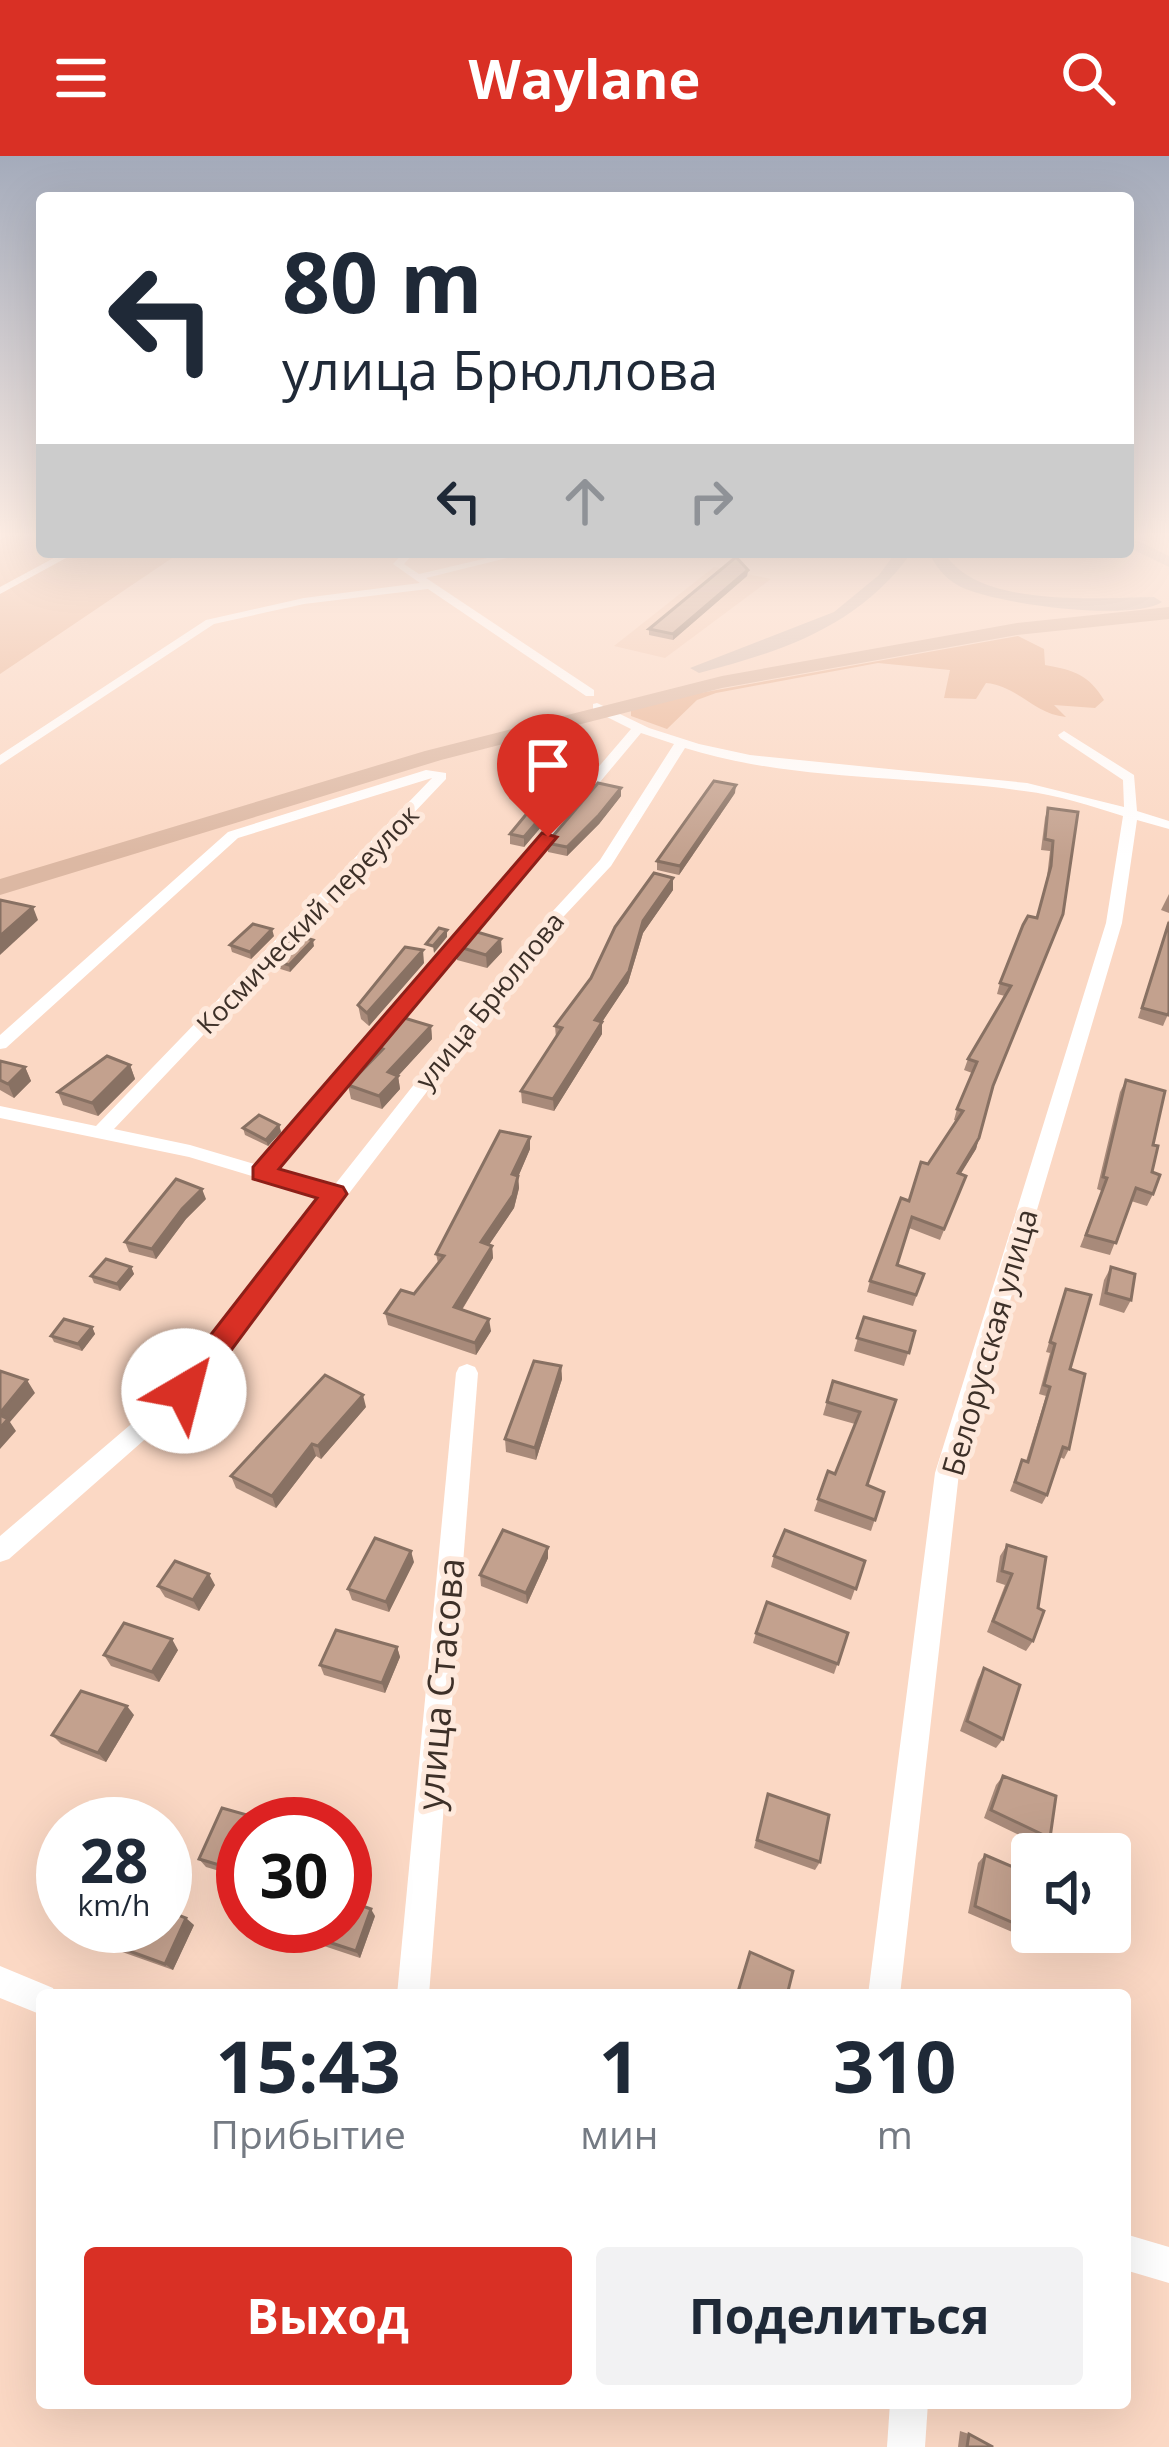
<!DOCTYPE html>
<html lang="ru">
<meta charset="utf-8">
<style>
:root{--surface:#fff;--page:#f2f2f3;--text:#1f2937;--muted:#747a83;--accent:#d93025}
body{margin:0;font-family:"Open Sans",sans-serif;background:var(--page);color:var(--text);height:100vh;display:flex;flex-direction:column;font-size:45px;white-space:nowrap}
*{box-sizing:border-box;margin:0}
p{font-size:39px;color:var(--muted)}
.icon{flex:none;width:66px;height:66px;fill:none;stroke:currentColor;stroke-width:2;stroke-linecap:round;stroke-linejoin:round}
.map{position:relative;flex:1;overflow:hidden}
.side{position:absolute;left:36px;top:1833px;width:1095px;height:420px;display:flex;flex-direction:column;background:var(--surface);border-radius:12px;box-shadow:0 12px 48px #0002}
.side>*{flex:none}
.top-card{position:absolute;left:36px;top:36px;width:1098px;height:366px;border-radius:12px;box-shadow:0 12px 48px #0002;background:#fff;color:var(--text);overflow:hidden}
.controls{position:absolute;left:1011px;top:1677px;display:grid;gap:24px}
.controls a{display:grid;place-items:center;width:120px;height:120px;border-radius:12px;background:var(--surface);box-shadow:0 12px 48px #0002;font-size:60px}
.speed{position:absolute;left:36px;top:1641px;display:flex;gap:24px;font-size:60px;font-weight:700;text-align:center}
.speed>*{display:grid;place-content:center;width:156px;height:156px;border-radius:50%;background:var(--surface);box-shadow:0 12px 48px #0002;line-height:1}
.speed small{font-size:30px;font-weight:400}
.speed .limit{border:18px solid #d22;background:#fff;color:#111}
.pin{position:absolute;display:grid;place-items:center;width:102px;height:102px;color:#fff;margin:-123px -51px;border-radius:50% 50% 50% 0;rotate:-45deg;box-shadow:0 0 12px #0007}
.pin .icon{rotate:45deg}
.me{position:absolute;width:132px;margin:-66px;rotate:37deg;stroke-linejoin:round;filter:drop-shadow(0 0 9px #0008)}
.turn{display:flex;align-items:center;gap:42px;height:252px;padding:0 48px;font-size:54px}
.turn .icon{width:156px;height:156px;stroke-width:2.5}
.turn b{display:block;font-size:84px;line-height:102px}
.lanes{display:flex;align-items:center;height:114px;padding:0 48px;background:#0003;justify-content:center;gap:60px;direction:ltr}
.lanes .off{opacity:.35}
.eta{display:flex;justify-content:space-evenly;align-items:center;height:204px;text-align:center}
.eta b{font-size:72px;font-weight:700;line-height:84px}
.primary-button{display:flex;gap:24px;margin-top:auto;padding:24px 48px}
.primary-button a{flex:1;height:138px;border-radius:12px;background:var(--accent);color:#fff;font-size:48px;font-weight:700;line-height:138px;text-align:center}
.primary-button a+a{background:var(--page);color:var(--text)}
header{display:flex;justify-content:space-between;align-items:center;height:156px;padding:0 48px;background:var(--accent);color:#fff;font-size:54px;font-weight:700}
.map>svg:first-child{display:block}
.built{fill:#f3c9b1}
.green{fill:#eab697}
.lines{fill:none;stroke-linecap:round;stroke-linejoin:round}
.street{fill:#fff;fill-rule:evenodd}
.primary{fill:#d7c1b5;fill-rule:evenodd}
.highway{fill:#dcb8a3;fill-rule:evenodd}
.wall{fill:#a88a7a}
.shaded-wall{fill:#887163}
.building{fill:#c3a18e;stroke:#887163;stroke-width:3}
.route{fill:#d93025;stroke:#8d1f18;stroke-width:3}
.labels{text-anchor:middle;dominant-baseline:central;stroke-width:10;stroke-linejoin:round;paint-order:stroke}
.far-street-label{font-size:27px;fill:#3d3028;stroke:#fee9dc}
.street-label{font-size:30px;fill:#3d3028;stroke:#fee9dc}
.near-street-label{font-size:36px;fill:#3d3028;stroke:#fee9dc}
</style>
<header><svg class="icon" aria-label="menu" viewBox="0 0 24 24"><path d="M4 6h16M4 12h16M4 18h16"/></svg>Waylane<svg class="icon" aria-label="search" viewBox="0 0 24 24"><circle cx="10" cy="10" r="6"/><path d="M15 15l6 6"/></svg></header>
<div class="map">
<svg width="1169" height="2291" viewBox="0 0 1169 2291">
<rect width="100%" height="100%" fill="#fbd8c4"/>
<path class="built" d="M 714,411 L 771,423 L 665,502 L 614,490 Z"/>
<g class="green">
<path d="M 0,380 L 42,380 L 42,396 L 181,396 L 0,518 Z"/>
<path d="M 1018,480 L 1044,493 L 1045,509 C 1074,514 1089,519 1104,544 L 1095,552 L 1054,549 L 1066,561 C 1034,558 1018,530 986,527 L 976,543 L 944,542 L 950,514 L 878,507 L 716,537 L 697,544 L 667,573 L 631,560 L 631,552 L 644,547 Z"/>
</g>
<g class="lines">
<g class="street">
<path d="M 0,380 L 6,380 L 0,384 Z"/>
<path d="M 65,396 L 77,396 L 0,438 L 0,431 Z"/>
<path d="M 404,396 L 415,396 L 404,408 L 419,418 L 513,396 L 531,396 L 426,422 L 594,534 L 594,540 L 586,540 L 428,433 L 304,448 L 214,468 L 0,609 L 0,599 L 206,464 L 304,442 L 420,427 L 393,408 Z"/>
<path d="M 597,547 L 649,572 L 699,588 L 750,599 L 1027,627 L 1124,651 L 1123,624 L 1060,582 L 1058,579 L 1064,575 L 1134,619 L 1137,655 L 1169,665 L 1169,673 L 1137,664 L 1122,767 L 959,1317 L 900,1839 L 868,1839 L 935,1317 L 1106,767 L 1123,660 C 1091,650 1058,639 1024,635 C 912,619 794,626 685,592 L 611,710 L 550,775 L 193,1241 L 9,1403 L 0,1406 L 0,1380 L 177,1229 L 324,1042 L 189,1001 L 0,962 L 0,950 L 96,970 L 432,622 L 238,682 L 6,892 L 0,893 L 0,879 L 228,676 L 426,614 L 446,617 L 446,623 L 114,973 L 190,989 L 258,1009 L 631,573 L 593,554 L 593,548 ZM 641,577 L 674,588 L 600,704 L 540,769 L 333,1031 L 275,1014 Z"/>
<path d="M 467,1208 L 475,1211 L 478,1217 L 429,1839 L 397,1839 L 456,1217 L 459,1211 Z"/>
<path d="M 0,1810 L 53,1832 L 56,1839 L 42,1839 L 42,1859 L 0,1842 Z"/>
<path d="M 1125,2078 L 1169,2091 L 1169,2127 L 1125,2114 Z"/>
<path d="M 890,2247 L 928,2247 L 925,2291 L 887,2291 Z"/>
</g>
<g class="primary">
<path d="M 1128,380 L 1169,400 L 1169,411 L 1128,391 Z"/>
<path d="M 896,396 L 912,396 C 859,470 784,495 699,517 L 690,512 L 834,456 L 879,419 Z"/>
<path d="M 928,396 L 944,396 C 976,452 1096,442 1154,441 L 1162,446 C 1132,466 993,448 959,430 C 943,421 937,411 928,396 Z"/>
</g>
<path class="highway" d="M 1169,451 L 1169,463 L 1017,479 L 722,532 L 441,604 L 0,739 L 0,723 L 425,595 L 722,520 L 1017,467 Z"/>
</g>
<g class="wall">
<path d="M 748,414 L 747,420 L 673,484 L 649,479 L 649,473 Z"/>
<path d="M 576,620 L 576,630 L 524,691 L 510,688 L 510,678 L 532,651 L 532,643 Z"/>
<path d="M 621,632 L 621,640 L 599,668 L 567,700 L 548,696 L 547,687 Z"/>
<path d="M 735,637 L 679,719 L 657,714 L 657,705 Z"/>
<path d="M 1048,652 L 1078,656 L 991,935 L 976,993 L 960,1018 L 966,1020 L 940,1084 L 909,1072 L 897,1110 L 924,1118 L 913,1150 L 867,1136 L 870,1125 L 909,1045 L 928,1008 L 956,965 L 954,964 L 957,953 L 972,917 L 964,914 L 968,903 L 1005,840 L 997,838 L 1000,827 L 1037,762 L 1047,721 L 1050,695 L 1041,694 L 1045,662 Z"/>
<path d="M 673,722 L 673,734 L 643,777 L 628,827 L 602,866 L 602,878 L 554,955 L 522,947 L 521,935 L 556,882 L 555,870 Z"/>
<path d="M 1169,738 L 1169,757 L 1161,754 Z"/>
<path d="M 1169,764 L 1169,856 L 1163,870 L 1138,862 Z"/>
<path d="M 274,780 L 251,803 L 232,796 L 230,789 Z"/>
<path d="M 314,790 L 290,816 L 274,811 L 273,804 Z"/>
<path d="M 456,790 L 502,796 L 487,812 L 457,804 Z"/>
<path d="M 424,807 L 369,870 L 361,863 L 358,849 Z"/>
<path d="M 431,870 L 432,883 L 398,920 L 400,933 L 382,953 L 351,943 L 348,929 L 376,901 L 374,889 Z"/>
<path d="M 0,905 L 25,911 L 31,925 L 14,942 L 0,934 Z"/>
<path d="M 130,909 L 135,923 L 98,960 L 63,949 L 58,936 Z"/>
<path d="M 1126,924 L 1153,989 L 1153,1038 L 1147,1050 L 1131,1045 L 1110,1099 L 1080,1091 L 1102,1035 L 1097,1033 L 1120,936 Z"/>
<path d="M 279,969 L 281,976 L 268,990 L 245,979 L 243,972 Z"/>
<path d="M 530,981 L 530,993 L 518,1021 L 519,1032 L 514,1052 L 489,1089 L 492,1090 L 493,1102 L 462,1154 L 491,1175 L 476,1199 L 388,1169 L 385,1157 L 414,1138 L 438,1107 L 436,1098 Z"/>
<path d="M 206,1043 L 186,1063 L 156,1103 L 129,1096 L 125,1086 Z"/>
<path d="M 131,1111 L 134,1118 L 120,1135 L 94,1127 L 91,1120 Z"/>
<path d="M 1111,1111 L 1131,1144 L 1124,1157 L 1099,1149 L 1104,1124 Z"/>
<path d="M 1066,1133 L 1070,1213 L 1069,1293 L 1064,1303 L 1060,1301 L 1047,1339 L 1042,1348 L 1010,1335 L 1022,1304 L 1026,1305 L 1046,1240 L 1039,1238 L 1050,1197 L 1046,1196 Z"/>
<path d="M 864,1161 L 915,1175 L 904,1210 L 854,1195 Z"/>
<path d="M 92,1171 L 95,1178 L 82,1195 L 54,1186 L 51,1180 Z"/>
<path d="M 561,1210 L 562,1223 L 536,1304 L 506,1296 L 505,1283 Z"/>
<path d="M 833,1225 L 896,1244 L 867,1329 L 884,1336 L 871,1375 L 814,1355 L 828,1315 L 835,1318 L 855,1268 L 823,1259 Z"/>
<path d="M 366,1251 L 321,1303 L 316,1300 L 276,1352 L 236,1332 L 231,1320 Z"/>
<path d="M 1007,1389 L 1033,1485 L 1026,1495 L 987,1476 L 1005,1429 L 996,1426 L 1000,1400 Z"/>
<path d="M 548,1391 L 548,1402 L 527,1448 L 481,1430 L 480,1419 Z"/>
<path d="M 774,1400 L 865,1405 L 851,1444 L 771,1411 Z"/>
<path d="M 414,1406 L 389,1456 L 352,1444 L 348,1433 Z"/>
<path d="M 215,1429 L 199,1455 L 165,1441 L 158,1430 Z"/>
<path d="M 756,1477 L 848,1477 L 834,1518 L 753,1487 Z"/>
<path d="M 397,1491 L 400,1501 L 385,1537 L 324,1519 L 320,1509 Z"/>
<path d="M 178,1494 L 159,1526 L 111,1510 L 104,1499 Z"/>
<path d="M 984,1512 L 1003,1583 L 996,1592 L 960,1575 L 978,1523 Z"/>
<path d="M 134,1559 L 106,1606 L 61,1588 L 52,1579 Z"/>
<path d="M 1003,1620 L 1050,1682 L 1042,1690 L 984,1662 L 996,1629 Z"/>
<path d="M 768,1638 L 820,1706 L 815,1714 L 754,1692 Z"/>
<path d="M 243,1668 L 243,1722 L 206,1711 L 199,1703 Z"/>
<path d="M 985,1699 L 1032,1719 L 1032,1776 L 1052,1776 L 1051,1783 L 1042,1789 L 968,1757 L 978,1707 Z"/>
<path d="M 375,1760 L 360,1802 L 306,1784 L 301,1777 Z"/>
<path d="M 194,1769 L 173,1814 L 108,1791 L 99,1784 Z"/>
<path d="M 960,2275 L 969,2278 L 993,2291 L 958,2291 Z"/>
</g>
<g class="shaded-wall">
<path d="M 748,414 L 747,420 L 673,484 L 673,478 Z"/>
<path d="M 576,620 L 576,630 L 524,691 L 524,681 Z"/>
<path d="M 736,629 L 735,637 L 679,719 L 680,710 Z"/>
<path d="M 621,632 L 621,640 L 599,668 L 567,700 L 567,691 Z"/>
<path d="M 673,722 L 673,734 L 643,777 L 628,827 L 602,866 L 602,878 L 554,955 L 553,943 L 595,864 L 643,765 Z"/>
<path d="M 33,751 L 38,764 L 0,799 L 0,780 Z"/>
<path d="M 272,773 L 274,780 L 251,803 L 250,796 Z"/>
<path d="M 447,774 L 447,781 L 434,797 L 433,790 Z"/>
<path d="M 501,783 L 502,796 L 487,812 L 486,799 Z"/>
<path d="M 313,784 L 314,790 L 290,816 L 289,809 Z"/>
<path d="M 423,794 L 424,807 L 369,870 L 367,857 Z"/>
<path d="M 431,870 L 432,883 L 398,920 L 400,933 L 382,953 L 379,940 L 388,916 Z"/>
<path d="M 130,909 L 135,923 L 98,960 L 92,947 Z"/>
<path d="M 25,911 L 31,925 L 14,942 L 8,928 Z"/>
<path d="M 279,969 L 281,976 L 268,990 L 266,984 Z"/>
<path d="M 530,981 L 530,993 L 518,1021 L 519,1032 L 514,1052 L 482,1099 L 481,1086 Z"/>
<path d="M 979,982 L 976,993 L 954,1029 L 958,1017 Z"/>
<path d="M 202,1033 L 206,1043 L 186,1063 L 156,1103 L 152,1093 L 182,1053 Z"/>
<path d="M 492,1090 L 493,1102 L 456,1163 L 454,1151 Z"/>
<path d="M 131,1111 L 134,1118 L 120,1135 L 117,1128 Z"/>
<path d="M 489,1163 L 491,1175 L 476,1199 L 475,1187 Z"/>
<path d="M 92,1171 L 95,1178 L 82,1195 L 78,1188 Z"/>
<path d="M 561,1210 L 562,1223 L 536,1304 L 535,1292 Z"/>
<path d="M 27,1224 L 35,1237 L 10,1266 L 16,1275 L 0,1293 L 0,1257 Z"/>
<path d="M 363,1239 L 366,1251 L 321,1303 L 318,1290 Z"/>
<path d="M 312,1288 L 316,1300 L 276,1352 L 272,1340 Z"/>
<path d="M 548,1391 L 548,1402 L 527,1448 L 526,1437 Z"/>
<path d="M 411,1395 L 414,1406 L 389,1456 L 386,1446 Z"/>
<path d="M 209,1418 L 215,1429 L 199,1455 L 193,1444 Z"/>
<path d="M 172,1483 L 178,1494 L 159,1526 L 152,1516 Z"/>
<path d="M 397,1491 L 400,1501 L 385,1537 L 382,1527 Z"/>
<path d="M 127,1550 L 134,1559 L 106,1606 L 98,1597 Z"/>
<path d="M 371,1753 L 375,1760 L 360,1802 L 356,1795 Z"/>
<path d="M 186,1762 L 194,1769 L 173,1814 L 165,1808 Z"/>
</g>
<g class="building">
<path d="M 736,401 L 748,414 L 673,478 L 649,473 Z"/>
<path d="M 556,619 L 576,620 L 524,681 L 510,678 L 538,644 L 532,643 Z"/>
<path d="M 714,625 L 736,629 L 680,710 L 657,705 Z"/>
<path d="M 598,627 L 621,632 L 599,659 L 567,691 L 547,687 Z"/>
<path d="M 1048,652 L 1078,656 L 1063,758 L 993,930 L 979,982 L 958,1017 L 966,1020 L 944,1073 L 912,1061 L 897,1109 L 924,1118 L 916,1139 L 870,1125 L 901,1042 L 909,1045 L 921,1006 L 928,1008 L 963,955 L 957,953 L 977,906 L 968,903 L 1011,830 L 1000,827 L 1023,769 L 1028,760 L 1037,762 L 1051,710 L 1053,685 L 1045,683 Z"/>
<path d="M 654,717 L 673,722 L 643,765 L 629,815 L 595,864 L 602,866 L 553,943 L 521,935 L 562,872 L 555,870 L 591,822 L 615,771 Z"/>
<path d="M 0,744 L 33,751 L 0,780 Z"/>
<path d="M 1169,766 L 1169,856 L 1168,859 L 1142,852 Z"/>
<path d="M 253,768 L 272,773 L 250,796 L 230,789 Z"/>
<path d="M 439,772 L 447,774 L 433,790 L 426,788 Z"/>
<path d="M 470,774 L 501,783 L 486,799 L 456,790 Z"/>
<path d="M 296,779 L 313,784 L 289,809 L 273,804 Z"/>
<path d="M 405,791 L 423,794 L 367,857 L 358,849 Z"/>
<path d="M 401,861 L 431,870 L 388,916 L 398,920 L 379,940 L 348,929 L 383,893 L 374,889 Z"/>
<path d="M 107,900 L 130,909 L 92,947 L 58,936 Z"/>
<path d="M 0,905 L 25,911 L 8,928 L 0,924 Z"/>
<path d="M 1126,924 L 1165,935 L 1153,989 L 1158,990 L 1152,1016 L 1160,1019 L 1153,1038 L 1136,1032 L 1116,1087 L 1086,1079 L 1107,1022 L 1103,1021 Z"/>
<path d="M 259,959 L 279,969 L 266,984 L 243,972 Z"/>
<path d="M 500,975 L 530,981 L 512,1018 L 518,1020 L 513,1039 L 481,1086 L 492,1090 L 454,1151 L 489,1163 L 475,1187 L 385,1157 L 401,1134 L 414,1138 L 444,1100 L 436,1098 Z"/>
<path d="M 176,1023 L 202,1033 L 182,1053 L 152,1093 L 125,1086 Z"/>
<path d="M 106,1103 L 131,1111 L 117,1128 L 91,1120 Z"/>
<path d="M 1111,1111 L 1135,1118 L 1131,1144 L 1106,1137 Z"/>
<path d="M 1066,1133 L 1091,1139 L 1070,1213 L 1085,1218 L 1069,1293 L 1063,1291 L 1047,1339 L 1015,1326 L 1022,1304 L 1028,1306 L 1050,1231 L 1044,1229 L 1055,1188 L 1050,1186 Z"/>
<path d="M 864,1161 L 915,1175 L 909,1197 L 857,1182 Z"/>
<path d="M 64,1163 L 92,1171 L 78,1188 L 51,1180 Z"/>
<path d="M 534,1205 L 561,1210 L 535,1292 L 505,1283 Z"/>
<path d="M 0,1215 L 27,1224 L 0,1257 Z"/>
<path d="M 325,1219 L 363,1239 L 318,1290 L 312,1288 L 272,1340 L 231,1320 Z"/>
<path d="M 833,1225 L 896,1244 L 867,1329 L 884,1336 L 875,1364 L 818,1343 L 828,1315 L 835,1318 L 860,1256 L 827,1246 Z"/>
<path d="M 0,1259 L 8,1263 L 0,1272 Z"/>
<path d="M 503,1374 L 548,1391 L 526,1437 L 480,1419 Z"/>
<path d="M 785,1374 L 865,1405 L 856,1433 L 774,1400 Z"/>
<path d="M 375,1382 L 411,1395 L 386,1446 L 348,1433 Z"/>
<path d="M 1007,1389 L 1046,1401 L 1038,1452 L 1044,1455 L 1033,1485 L 993,1465 L 1012,1418 L 1002,1415 Z"/>
<path d="M 175,1405 L 209,1418 L 193,1444 L 158,1430 Z"/>
<path d="M 767,1446 L 848,1477 L 838,1508 L 756,1477 Z"/>
<path d="M 124,1467 L 172,1483 L 152,1516 L 104,1499 Z"/>
<path d="M 336,1474 L 397,1491 L 382,1527 L 320,1509 Z"/>
<path d="M 984,1512 L 1020,1529 L 1003,1583 L 967,1565 Z"/>
<path d="M 81,1535 L 127,1550 L 98,1597 L 52,1579 Z"/>
<path d="M 1003,1620 L 1056,1640 L 1050,1682 L 991,1654 Z"/>
<path d="M 768,1638 L 829,1659 L 820,1706 L 757,1684 Z"/>
<path d="M 222,1652 L 279,1668 L 243,1668 L 243,1716 L 199,1703 Z"/>
<path d="M 985,1699 L 1032,1719 L 1032,1775 L 975,1750 Z"/>
<path d="M 345,1744 L 371,1753 L 356,1795 L 301,1777 L 304,1770 L 345,1770 Z"/>
<path d="M 165,1754 L 186,1762 L 165,1808 L 99,1784 L 106,1770 L 165,1770 Z"/>
<path d="M 1035,1776 L 1052,1776 L 1051,1783 Z"/>
<path d="M 750,1796 L 793,1815 L 787,1839 L 737,1839 Z"/>
<path d="M 969,2278 L 993,2291 L 967,2291 Z"/>
</g>
<linearGradient id="sky" x2="0" y2="1"><stop stop-color="#a4abbb"/><stop offset="0.54" stop-color="#fdede4"/><stop offset="1" stop-color="#fdede4" stop-opacity="0"/></linearGradient>
<rect width="1169" height="701" fill="url(#sky)"/>
<path class="route" d="M 542,677 L 557,681 L 279,1013 L 343,1031 L 347,1038 L 195,1243 L 174,1243 L 170,1235 L 174,1226 L 317,1042 L 253,1023 L 253,1011 Z"/>
<g class="labels">
<g class="far-street-label">
<text transform="translate(307 763) rotate(-46)">Космический переулок</text>
<text transform="translate(489 844) rotate(-51)">улица Брюллова</text>
</g>
<g class="street-label">
<text transform="translate(989 1186) rotate(-74)">Белорусская улица</text>
</g>
<g class="near-street-label">
<text transform="translate(440 1528) rotate(-85)">улица Стасова</text>
</g>
</g>
</svg>
<div class="controls">
<a><svg class="icon" aria-label="sound" viewBox="0 0 24 24"><path d="M4 9h4l5-4v14l-5-4H4zM17 9q2 3 0 6"/></svg></a>
</div>
<div class="speed"><div>28<small>km/h</small></div><div class="limit">30</div></div>
<div class="pin" style="left:548px;top:681px;background:#d93025"><svg class="icon" aria-label="arrive" viewBox="0 0 24 24"><path d="M6 21V4h12l-3 4 3 4H6"/></svg></div>
<svg class="me" style="left:184px;top:1235px" viewBox="-20 -20 40 40"><circle r="19" fill="#fff"/><path d="M0-13L10 11 0 6-10 11z" fill="#d93025"/></svg>
<div class="top-card">
<div class="turn"><svg class="icon" aria-label="left" viewBox="0 0 24 24"><path d="M17 20v-9H6M10 6l-5 5 5 5"/></svg><div><b>80 m</b>улица Брюллова</div></div>
<div class="lanes"><svg class="icon" aria-label="left" viewBox="0 0 24 24"><path d="M17 20v-9H6M10 6l-5 5 5 5"/></svg><svg class="icon off" aria-label="ahead" viewBox="0 0 24 24"><path d="M12 20V5M6 11l6-6 6 6"/></svg><svg class="icon off" aria-label="right" viewBox="0 0 24 24"><path d="M7 20v-9h11M14 6l5 5-5 5"/></svg></div>
</div>
<section class="side">
<div class="eta">
<div><b>15:43</b><p>Прибытие</p></div>
<div><b>1</b><p>мин</p></div>
<div><b>310</b><p>m</p></div>
</div>
<div class="primary-button"><a>Выход</a><a>Поделиться</a></div>
</section>
</div>
